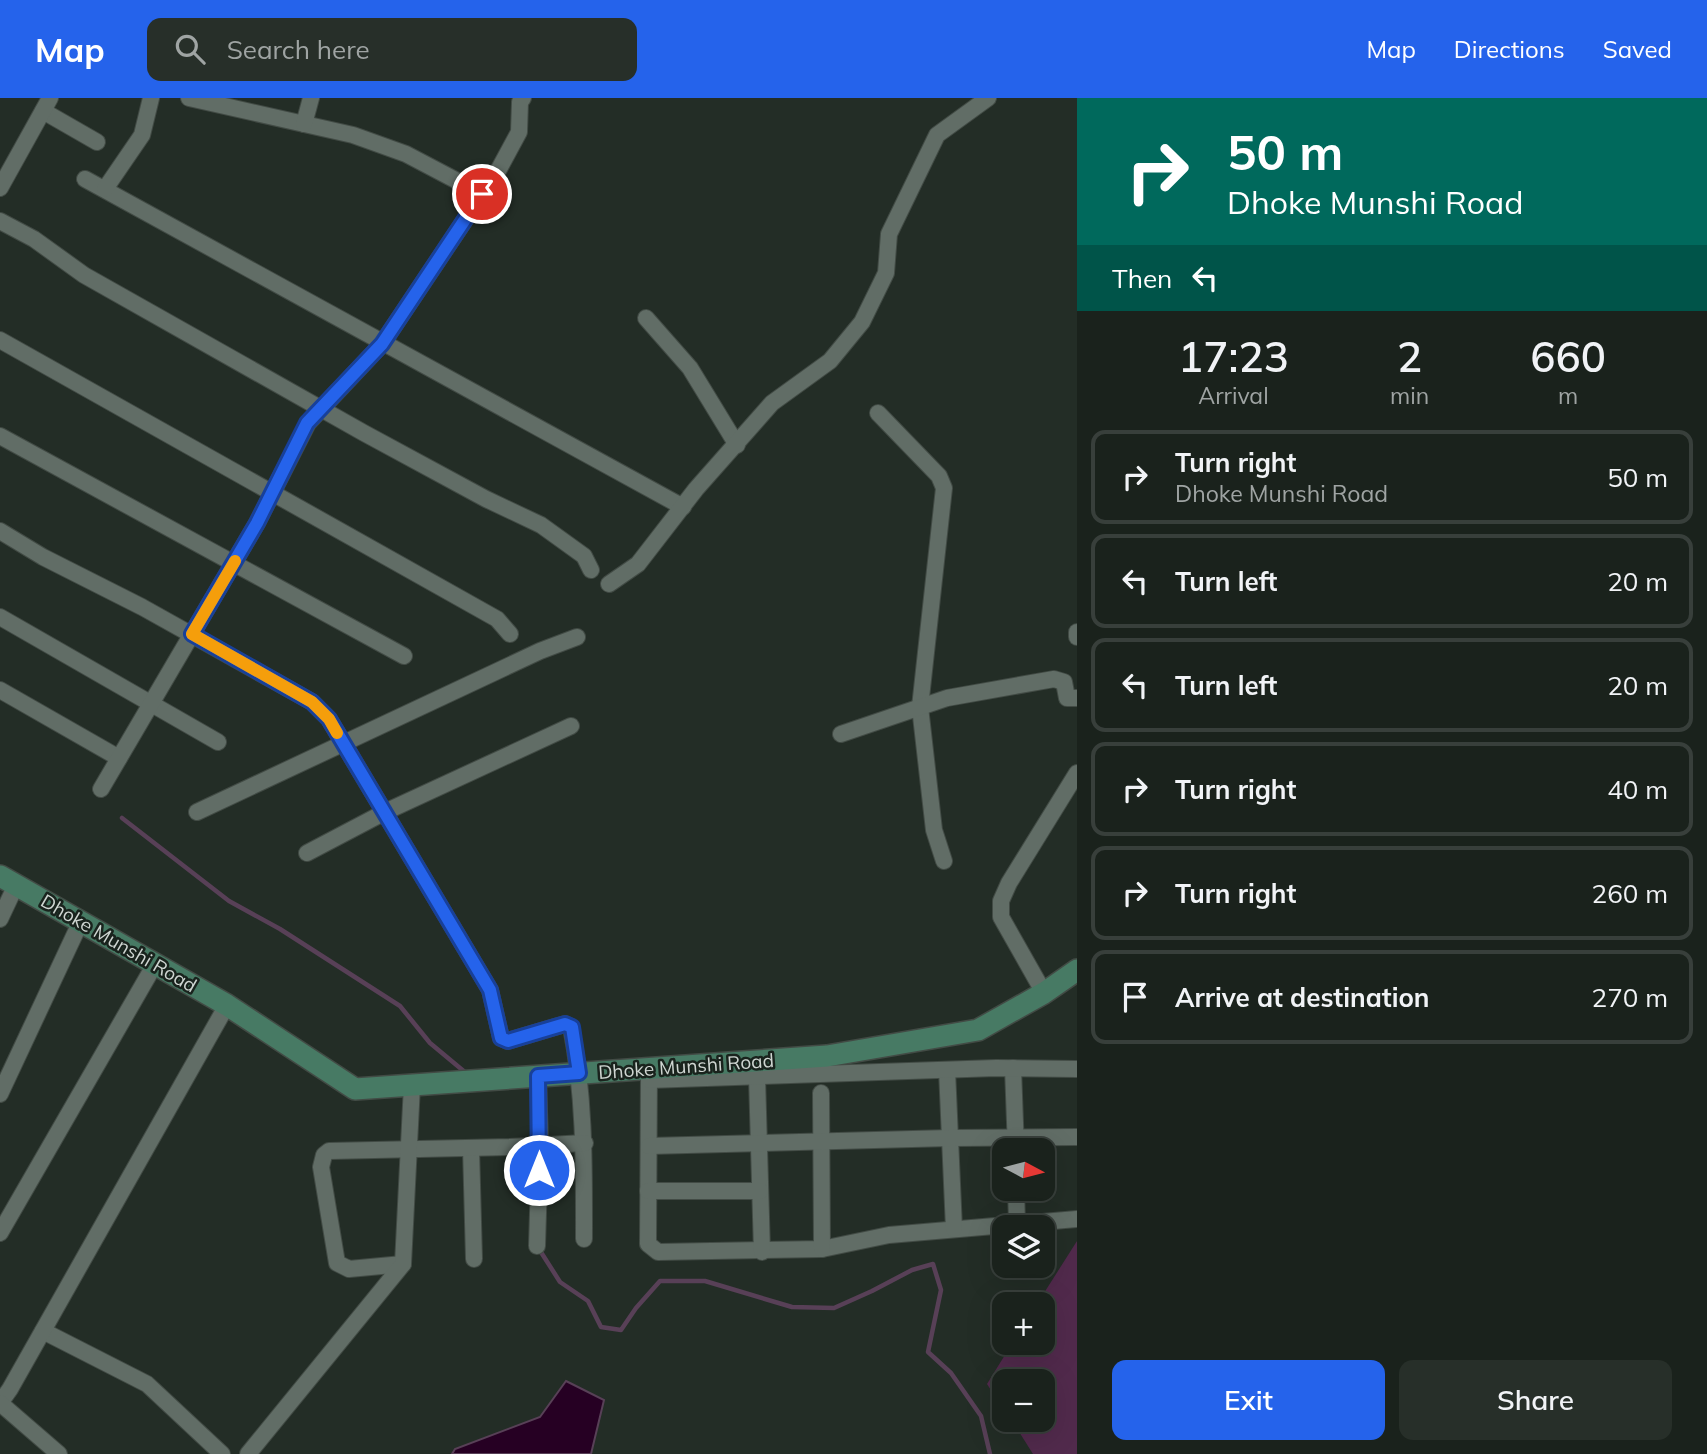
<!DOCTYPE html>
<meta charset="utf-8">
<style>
:root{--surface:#1a221c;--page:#272f29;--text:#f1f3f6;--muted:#9fa4a3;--line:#383f3b;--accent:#2563eb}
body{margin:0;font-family:Mulish,sans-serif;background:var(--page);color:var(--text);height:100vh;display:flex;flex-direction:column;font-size:26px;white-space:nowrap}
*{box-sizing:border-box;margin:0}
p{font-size:23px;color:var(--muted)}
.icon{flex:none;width:38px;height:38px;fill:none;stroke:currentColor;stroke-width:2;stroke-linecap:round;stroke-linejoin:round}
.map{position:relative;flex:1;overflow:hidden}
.sheet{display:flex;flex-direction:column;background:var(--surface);width:630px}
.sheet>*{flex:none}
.top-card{background:#00695c;color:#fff;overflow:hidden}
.needle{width:46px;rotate:97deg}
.controls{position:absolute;left:992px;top:1040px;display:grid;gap:14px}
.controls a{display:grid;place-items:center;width:63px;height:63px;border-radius:14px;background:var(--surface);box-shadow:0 7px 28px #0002,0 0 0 2px var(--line);font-size:35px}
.pin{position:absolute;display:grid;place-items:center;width:60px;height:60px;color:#fff;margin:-30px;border:4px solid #fff;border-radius:50%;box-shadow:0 2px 7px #0007}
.me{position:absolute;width:77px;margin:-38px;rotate:0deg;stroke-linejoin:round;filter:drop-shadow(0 0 5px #0008)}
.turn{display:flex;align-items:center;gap:24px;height:147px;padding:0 35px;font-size:32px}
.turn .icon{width:91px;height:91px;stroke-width:2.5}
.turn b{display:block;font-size:49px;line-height:60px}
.then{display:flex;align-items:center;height:66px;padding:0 35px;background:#0003;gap:14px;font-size:26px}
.eta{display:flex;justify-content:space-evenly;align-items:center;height:119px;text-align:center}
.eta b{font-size:42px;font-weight:600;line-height:49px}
.cta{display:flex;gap:14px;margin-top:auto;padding:14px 35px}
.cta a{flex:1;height:80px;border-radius:14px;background:var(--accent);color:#fff;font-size:28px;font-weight:600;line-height:80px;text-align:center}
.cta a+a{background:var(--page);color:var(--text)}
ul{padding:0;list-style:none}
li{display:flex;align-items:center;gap:21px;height:94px;margin:0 14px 10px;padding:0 21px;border:4px solid var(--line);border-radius:14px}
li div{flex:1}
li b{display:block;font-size:26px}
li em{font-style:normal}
header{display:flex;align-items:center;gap:42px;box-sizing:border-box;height:98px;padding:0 35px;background:var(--accent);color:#fff}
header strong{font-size:33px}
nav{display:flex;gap:38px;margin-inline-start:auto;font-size:24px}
.search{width:490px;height:63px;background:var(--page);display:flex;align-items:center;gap:18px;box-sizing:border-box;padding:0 24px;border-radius:14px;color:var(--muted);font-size:26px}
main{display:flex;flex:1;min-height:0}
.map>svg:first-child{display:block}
.green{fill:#512a4c}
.water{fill:#260023;stroke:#584057;stroke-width:2}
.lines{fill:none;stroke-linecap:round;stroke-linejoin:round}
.stream{stroke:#584057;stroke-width:4.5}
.street-casing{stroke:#424b45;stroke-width:18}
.secondary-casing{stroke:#424b45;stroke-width:24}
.street{stroke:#616d66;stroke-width:16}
.secondary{stroke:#477a64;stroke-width:21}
.route-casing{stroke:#184099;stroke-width:18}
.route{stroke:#2563eb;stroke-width:12}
.slow{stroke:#f59e0b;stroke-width:12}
.labels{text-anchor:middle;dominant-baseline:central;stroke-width:5;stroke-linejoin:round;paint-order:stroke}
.street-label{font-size:19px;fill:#ced5d1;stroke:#19231d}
</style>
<header>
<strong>Map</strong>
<div class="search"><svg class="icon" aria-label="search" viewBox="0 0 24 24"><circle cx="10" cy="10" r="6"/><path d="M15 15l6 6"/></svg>Search here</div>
<nav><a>Map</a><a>Directions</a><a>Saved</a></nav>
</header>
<main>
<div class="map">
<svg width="1077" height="1356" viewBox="0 0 1077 1356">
<rect width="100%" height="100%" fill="#232d26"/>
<path class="green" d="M 1077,1143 L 1077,1356 L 1033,1356 L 1011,1321 L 1043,1321 L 1043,1283 L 1004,1283 L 1004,1312 L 987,1286 L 1013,1244 L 1043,1244 L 1043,1206 L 1037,1206 Z"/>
<path class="water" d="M 566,1283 L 604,1302 L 591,1356 L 452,1356 L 455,1351 L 540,1319 Z"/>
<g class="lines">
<g class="stream">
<path d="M 122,720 L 229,803 L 280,831 L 400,908 L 430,945 L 466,975"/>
<path d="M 539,1151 L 560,1184 L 588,1203 L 601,1229 L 621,1232 L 636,1210 L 660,1183 L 705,1183 L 792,1209 L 834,1210 L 872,1193 L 912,1172 L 933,1166 L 941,1192 L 928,1254 L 951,1275 L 981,1318 L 990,1356"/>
</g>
<g class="street-casing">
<g id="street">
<path d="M 189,0 L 353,37 L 406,56 L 482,96"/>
<path d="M 43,13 L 97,44"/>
<path d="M 304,26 L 311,0"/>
<path d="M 85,81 L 683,409"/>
<path d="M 0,90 L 50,0"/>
<path d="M 105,91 L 142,37 L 151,0"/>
<path d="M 0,123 L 34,141 L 84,177 L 364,335 L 486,401 L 541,427 L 584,458 L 591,472"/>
<path d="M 646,220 L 690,270 L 737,347"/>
<path d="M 0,242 L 497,521 L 510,536"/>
<path d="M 878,315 L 939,378 L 944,390 L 920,609 L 934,732 L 944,763"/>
<path d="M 0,338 L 404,558"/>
<path d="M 0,433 L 43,459 L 142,509 L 312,604 L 329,621 L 490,892 L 501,940 L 508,943 L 565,926 L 571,929 C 585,999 584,1070 584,1141"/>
<path d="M 609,486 L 638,466 L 696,391 L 772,305 L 830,263 L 862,224 L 886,175 L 889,136 L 937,37 L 988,0"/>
<path d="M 0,519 L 218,644"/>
<path d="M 1077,534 L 1077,539"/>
<path d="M 0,592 L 119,660"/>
<path d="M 841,636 L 947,600 L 1054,581 L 1064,584 L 1067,600 L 1077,600"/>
<path d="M 101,691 L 257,425 L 308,325 L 382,246 L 499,71 L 519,34 L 520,4 L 523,0"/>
<path d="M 197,714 L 540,553 L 577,539"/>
<path d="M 307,755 L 385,714 L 571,628"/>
<path d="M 0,821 L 16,787"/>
<path d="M 1044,895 L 1001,819 L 1001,803 L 1009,785 L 1077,675"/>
<path d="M 649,970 L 648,1146 L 658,1154 L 822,1151 L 889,1137 L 1077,1121"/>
<path d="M 1013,970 L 1016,1052"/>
<path d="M 947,972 L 954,1131"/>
<path d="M 757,979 L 762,1154"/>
<path d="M 649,982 L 996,970 L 1077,971"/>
<path d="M 821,995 L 822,1151"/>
<path d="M 0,996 L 81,823"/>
<path d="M 649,1048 L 950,1040 L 1077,1039"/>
<path d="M 471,1050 L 474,1161"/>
<path d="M 1016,1090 L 1017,1126"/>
<path d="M 648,1093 L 760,1093"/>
<path d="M 0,1135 L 155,866"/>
<path d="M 537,1148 L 540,1047 L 538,978"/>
<path d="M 403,1166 L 349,1171 L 337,1165 L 321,1069 L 324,1057 L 329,1053 L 510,1049 L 585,1045"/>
<path d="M 43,1233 L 147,1286 L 222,1356"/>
<path d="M 0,1305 L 10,1291 L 227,907"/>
<path d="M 0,1305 L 59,1356"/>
<path d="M 248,1356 L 403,1166 L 412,987"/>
</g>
</g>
<g class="secondary-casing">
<path id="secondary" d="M 0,778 L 227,907 L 355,991 L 827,958 L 978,932 L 1044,895 L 1077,872"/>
</g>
<use href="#street" class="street"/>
<use href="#secondary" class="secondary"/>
</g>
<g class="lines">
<g class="route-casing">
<path id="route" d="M 482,96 L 382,246 L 307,325 L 257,425 L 192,536 L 312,604 L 329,621 L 490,892 L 501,940 L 508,943 L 565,926 L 572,929 L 579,975 L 538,978 L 539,1072"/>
</g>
<use href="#route" class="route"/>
<path class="slow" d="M 235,463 L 192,536 L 312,604 L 329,621 L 337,635"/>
</g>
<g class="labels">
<g class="street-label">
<text transform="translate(119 845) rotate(30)">Dhoke Munshi Road</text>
<text transform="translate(686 968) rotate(-4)">Dhoke Munshi Road</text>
</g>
</g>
</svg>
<div class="controls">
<a><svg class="needle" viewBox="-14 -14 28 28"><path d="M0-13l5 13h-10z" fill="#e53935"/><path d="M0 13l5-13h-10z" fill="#9fa4a3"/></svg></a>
<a><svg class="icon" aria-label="layers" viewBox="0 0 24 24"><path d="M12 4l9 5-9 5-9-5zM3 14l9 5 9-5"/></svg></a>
<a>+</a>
<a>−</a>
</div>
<div class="pin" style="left:482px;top:96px;background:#d93025"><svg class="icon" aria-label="arrive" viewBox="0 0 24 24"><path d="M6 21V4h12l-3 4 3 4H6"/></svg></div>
<svg class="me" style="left:539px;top:1072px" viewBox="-20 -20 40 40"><circle r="17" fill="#2563eb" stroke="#fff" stroke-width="3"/><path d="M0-11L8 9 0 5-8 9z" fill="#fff"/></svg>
</div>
<section class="sheet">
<div class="top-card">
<div class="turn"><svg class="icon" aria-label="right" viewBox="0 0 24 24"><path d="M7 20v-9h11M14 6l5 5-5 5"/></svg><div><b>50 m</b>Dhoke Munshi Road</div></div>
<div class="then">Then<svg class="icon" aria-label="left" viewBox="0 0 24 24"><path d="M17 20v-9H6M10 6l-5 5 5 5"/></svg></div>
</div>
<div class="eta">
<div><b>17:23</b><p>Arrival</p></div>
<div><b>2</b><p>min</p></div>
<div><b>660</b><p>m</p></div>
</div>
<ul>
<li><svg class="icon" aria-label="right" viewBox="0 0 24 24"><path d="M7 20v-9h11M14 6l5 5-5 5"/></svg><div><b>Turn right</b><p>Dhoke Munshi Road</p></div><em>50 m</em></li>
<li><svg class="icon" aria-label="left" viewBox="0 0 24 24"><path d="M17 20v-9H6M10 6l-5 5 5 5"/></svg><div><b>Turn left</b></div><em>20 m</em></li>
<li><svg class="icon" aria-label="left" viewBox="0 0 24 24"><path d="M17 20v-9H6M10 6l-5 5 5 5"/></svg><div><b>Turn left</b></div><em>20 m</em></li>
<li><svg class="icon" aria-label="right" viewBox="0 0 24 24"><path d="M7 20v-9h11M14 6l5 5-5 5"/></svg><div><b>Turn right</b></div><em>40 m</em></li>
<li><svg class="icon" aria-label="right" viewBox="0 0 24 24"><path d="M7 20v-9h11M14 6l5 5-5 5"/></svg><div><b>Turn right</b></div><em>260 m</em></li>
<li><svg class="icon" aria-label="arrive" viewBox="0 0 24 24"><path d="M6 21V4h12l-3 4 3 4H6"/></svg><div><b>Arrive at destination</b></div><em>270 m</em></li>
</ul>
<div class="cta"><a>Exit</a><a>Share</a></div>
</section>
</main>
